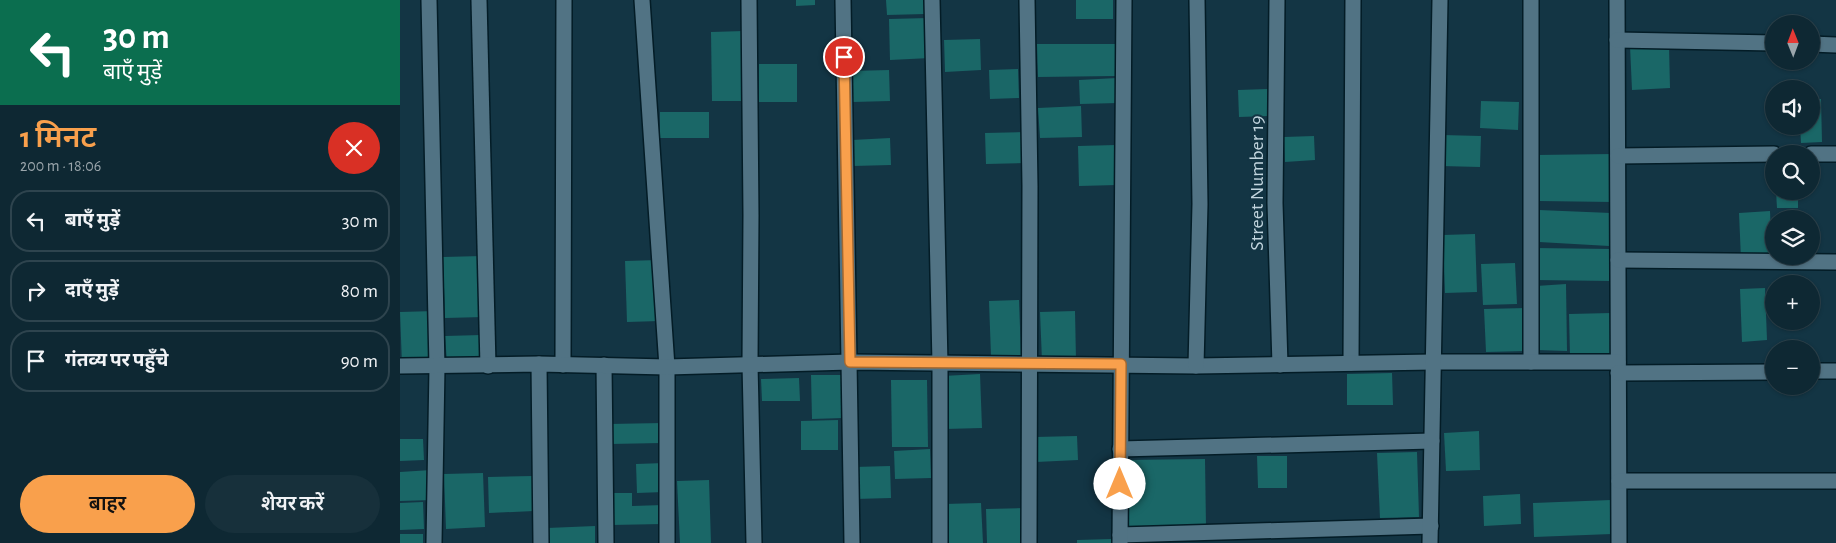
<!DOCTYPE html>
<html lang="hi">
<meta charset="utf-8">
<style>
:root{--surface:#0e2833;--page:#17303b;--text:#f1f3f6;--muted:#9ba6ac;--line:#2e444e;--accent:#f9a04c}
body{margin:0;font-family:"Alegreya Sans","Noto Sans Devanagari",sans-serif;background:var(--page);color:var(--text);height:100vh;display:flex;flex-direction:column;font-size:19px;white-space:nowrap}
*{box-sizing:border-box;margin:0}
p{font-size:16px;color:var(--muted)}
.icon{flex:none;width:28px;height:28px;fill:none;stroke:currentColor;stroke-width:2;stroke-linecap:round;stroke-linejoin:round}
.map{position:relative;flex:1;overflow:hidden}
.drawer{display:flex;flex-direction:column;background:var(--surface);width:400px}
.drawer>*{flex:none}
.guide{background:#0b6e4f;color:#fff;overflow:hidden}
.needle{width:32px;rotate:359deg}
.buttons{position:absolute;left:1365px;top:15px;display:grid;gap:10px}
.buttons a{display:grid;place-items:center;width:55px;height:55px;border-radius:50%;background:var(--surface);box-shadow:0 1px 4px #0004,0 0 0 1px var(--line);font-size:25px}
.pin{position:absolute;display:grid;place-items:center;width:42px;height:42px;color:#fff;margin:-21px;border:2px solid #fff;border-radius:50%;box-shadow:0 1px 5px #0007}
.me{position:absolute;width:55px;margin:-28px;rotate:0deg;stroke-linejoin:round;filter:drop-shadow(0 0 4px #0008)}
.turn{display:flex;align-items:center;gap:18px;height:105px;padding:0 20px;font-size:22px}
.turn .icon{width:65px;height:65px;stroke-width:2.5}
.turn b{display:block;font-size:35px;line-height:42px}
.round{display:grid;place-items:center;flex:none;width:52px;height:52px;border-radius:26px;background:var(--page)}
.headline{display:flex;align-items:center;justify-content:space-between;height:85px;padding:0 20px}
h1{font-size:30px;font-weight:600;line-height:38px;color:var(--accent)}
.action{display:flex;gap:10px;margin-top:auto;padding:10px 20px}
.action a{flex:1;height:58px;border-radius:30px;background:var(--accent);color:#111;font-size:20px;font-weight:600;line-height:58px;text-align:center}
.action a+a{background:var(--page);color:var(--text)}
ul{padding:0;list-style:none}
li{display:flex;align-items:center;gap:15px;height:62px;margin:0 10px 8px;padding:0 10px;border:2px solid var(--line);border-radius:20px}
li div{flex:1}
li b{display:block;font-size:19px}
li em{font-style:normal}
main{display:flex;flex:1;min-height:0}
.map>svg:first-child{display:block}
.building{fill:#1a6767}
.lines{fill:none;stroke-linecap:round;stroke-linejoin:round}
.street-casing{stroke:#031c26;stroke-width:18}
.street{stroke:#517384;stroke-width:15}
.route-casing{stroke:#a26831;stroke-width:12}
.route{stroke:#f9a04c;stroke-width:9}
.labels{text-anchor:middle;dominant-baseline:central;stroke-width:4;stroke-linejoin:round;paint-order:stroke}
.street-label{font-size:20px;fill:#c2d5de;stroke:#133544}
</style>
<main>
<section class="drawer">
<div class="guide">
<div class="turn"><svg class="icon" aria-label="left" viewBox="0 0 24 24"><path d="M17 20v-9H6M10 6l-5 5 5 5"/></svg><div><b>30 m</b>बाएँ मुड़ें</div></div>
</div>
<div class="headline"><div><h1>1 मिनट</h1><p>200 m · 18:06</p></div><a class="round" style="background:#d93025;color:#fff"><svg class="icon" aria-label="close" viewBox="0 0 24 24"><path d="M6 6l12 12M18 6L6 18"/></svg></a></div>
<ul>
<li><svg class="icon" aria-label="left" viewBox="0 0 24 24"><path d="M17 20v-9H6M10 6l-5 5 5 5"/></svg><div><b>बाएँ मुड़ें</b></div><em>30 m</em></li>
<li><svg class="icon" aria-label="right" viewBox="0 0 24 24"><path d="M7 20v-9h11M14 6l5 5-5 5"/></svg><div><b>दाएँ मुड़ें</b></div><em>80 m</em></li>
<li><svg class="icon" aria-label="arrive" viewBox="0 0 24 24"><path d="M6 21V4h12l-3 4 3 4H6"/></svg><div><b>गंतव्य पर पहुँचे</b></div><em>90 m</em></li>
</ul>
<div class="action"><a>बाहर</a><a>शेयर करें</a></div>
</section>
<div class="map">
<svg width="1436" height="543" viewBox="0 0 1436 543">
<rect width="100%" height="100%" fill="#133544"/>
<g class="building">
<path d="M 396,0 L 415,0 L 415,5 L 396,6 Z"/>
<path d="M 486,0 L 524,0 L 525,14 L 487,15 Z"/>
<rect x="676" y="0" width="37" height="19"/>
<path d="M 529,18 L 530,58 L 490,60 L 489,19 Z"/>
<path d="M 344,31 L 346,101 L 312,101 L 311,32 Z"/>
<path d="M 580,39 L 581,70 L 545,72 L 544,40 Z"/>
<path d="M 637,44 L 715,44 L 716,76 L 638,77 Z"/>
<path d="M 1269,45 L 1270,88 L 1232,90 L 1230,46 Z"/>
<rect x="359" y="64" width="38" height="38"/>
<path d="M 618,69 L 619,98 L 590,99 L 589,70 Z"/>
<path d="M 489,70 L 490,101 L 453,102 L 451,71 Z"/>
<path d="M 717,78 L 718,103 L 680,104 L 679,80 Z"/>
<path d="M 868,89 L 869,116 L 839,117 L 838,90 Z"/>
<path d="M 1411,99 L 1421,99 L 1422,142 L 1401,143 L 1400,126 L 1411,126 Z"/>
<path d="M 1081,101 L 1119,102 L 1118,130 L 1080,128 Z"/>
<path d="M 681,106 L 682,137 L 640,138 L 638,108 Z"/>
<rect x="260" y="112" width="49" height="26"/>
<path d="M 627,132 L 628,163 L 586,164 L 585,133 Z"/>
<path d="M 1042,135 L 1081,136 L 1080,167 L 1041,166 Z"/>
<path d="M 914,136 L 915,160 L 885,162 L 884,137 Z"/>
<path d="M 490,138 L 491,165 L 453,166 L 452,140 Z"/>
<path d="M 716,145 L 717,185 L 679,186 L 678,146 Z"/>
<path d="M 1212,154 L 1213,202 L 1138,201 L 1136,155 Z"/>
<path d="M 1376,191 L 1398,191 L 1398,208 L 1377,208 Z"/>
<path d="M 1139,210 L 1211,213 L 1209,246 L 1139,242 Z"/>
<path d="M 1370,211 L 1372,257 L 1341,259 L 1339,213 Z"/>
<path d="M 1075,234 L 1077,292 L 1045,293 L 1043,235 Z"/>
<path d="M 1134,248 L 1213,249 L 1213,281 L 1134,280 Z"/>
<path d="M 82,256 L 84,317 L 45,318 L 43,257 Z"/>
<path d="M 258,260 L 260,321 L 227,322 L 225,261 Z"/>
<path d="M 1115,263 L 1117,304 L 1083,305 L 1081,264 Z"/>
<path d="M 1166,284 L 1167,351 L 1137,350 L 1136,286 Z"/>
<path d="M 1365,288 L 1367,340 L 1342,342 L 1340,289 Z"/>
<path d="M 619,300 L 621,355 L 591,356 L 589,301 Z"/>
<path d="M 1127,308 L 1128,351 L 1086,352 L 1084,309 Z"/>
<path d="M 35,311 L 37,364 L 2,365 L 0,312 Z"/>
<path d="M 675,311 L 676,360 L 642,361 L 640,312 Z"/>
<path d="M 1211,313 L 1213,354 L 1170,355 L 1169,314 Z"/>
<path d="M 81,335 L 82,362 L 47,363 L 45,336 Z"/>
<path d="M 992,373 L 993,405 L 947,405 L 947,374 Z"/>
<path d="M 580,374 L 582,428 L 545,429 L 543,376 Z"/>
<path d="M 411,375 L 442,375 L 443,418 L 412,419 Z"/>
<path d="M 399,378 L 400,401 L 362,401 L 361,379 Z"/>
<path d="M 491,380 L 527,380 L 528,447 L 492,447 Z"/>
<path d="M 438,420 L 438,450 L 401,450 L 401,421 Z"/>
<path d="M 262,423 L 262,443 L 210,444 L 209,424 Z"/>
<path d="M 1079,431 L 1080,470 L 1046,471 L 1044,433 Z"/>
<path d="M 677,436 L 678,460 L 636,462 L 635,437 Z"/>
<path d="M 0,439 L 23,439 L 24,460 L 0,461 Z"/>
<path d="M 530,449 L 531,478 L 495,479 L 494,451 Z"/>
<path d="M 1017,452 L 1019,517 L 980,518 L 977,453 Z"/>
<path d="M 857,456 L 887,456 L 887,488 L 858,488 Z"/>
<path d="M 805,459 L 806,527 L 726,528 L 725,460 Z"/>
<path d="M 264,463 L 264,492 L 237,493 L 236,464 Z"/>
<path d="M 490,466 L 491,498 L 455,499 L 454,467 Z"/>
<path d="M 31,470 L 32,500 L 0,501 L 0,472 Z"/>
<path d="M 83,473 L 85,527 L 46,529 L 44,474 Z"/>
<path d="M 133,476 L 134,511 L 89,513 L 88,477 Z"/>
<path d="M 309,480 L 311,543 L 280,543 L 277,481 Z"/>
<path d="M 210,493 L 232,493 L 232,506 L 263,505 L 263,524 L 211,525 Z"/>
<path d="M 1120,494 L 1121,524 L 1084,526 L 1083,496 Z"/>
<path d="M 1211,500 L 1212,534 L 1134,537 L 1133,503 Z"/>
<path d="M 23,502 L 24,529 L 0,530 L 0,503 Z"/>
<path d="M 581,503 L 583,543 L 545,543 L 544,504 Z"/>
<path d="M 624,508 L 625,543 L 587,543 L 586,509 Z"/>
<path d="M 195,526 L 195,543 L 147,543 L 147,528 Z"/>
<rect x="0" y="534" width="23" height="9"/>
<path d="M 712,539 L 712,543 L 677,543 L 677,540 Z"/>
</g>
<g class="lines">
<g class="street-casing">
<g id="street">
<path d="M 29,0 L 37,367 L 34,543"/>
<path d="M 79,0 L 88,366"/>
<path d="M 242,0 L 267,367 L 267,543"/>
<path d="M 349,0 L 351,215 L 350,364 L 354,543"/>
<path d="M 443,0 L 452,543"/>
<path d="M 532,0 L 540,364 L 540,543"/>
<path d="M 627,0 L 630,186 L 629,543"/>
<path d="M 877,0 L 875,203 L 880,365"/>
<path d="M 1217,0 L 1219,543"/>
<path d="M 1217,40 L 1374,43"/>
<path d="M 1411,44 L 1436,45"/>
<path d="M 1411,154 L 1436,154"/>
<path d="M 1218,156 L 1374,154"/>
<path d="M 1218,260 L 1436,262"/>
<path d="M 1131,362 L 1131,0"/>
<path d="M 951,363 L 953,0"/>
<path d="M 139,364 L 141,543"/>
<path d="M 163,365 L 164,0"/>
<path d="M 204,365 L 206,543"/>
<path d="M 0,366 L 139,364 L 267,367 L 450,362 L 796,366 L 1033,362 L 1218,362"/>
<path d="M 796,366 L 800,204 L 797,0"/>
<path d="M 1411,371 L 1436,371"/>
<path d="M 1218,373 L 1374,372"/>
<path d="M 720,449 L 1032,441"/>
<path d="M 1219,481 L 1436,481"/>
<path d="M 720,535 L 1031,526"/>
<path d="M 720,543 L 724,0"/>
<path d="M 1030,543 L 1040,0"/>
</g>
</g>
<use href="#street" class="street"/>
</g>
<g class="lines">
<g class="route-casing">
<path id="route" d="M 444,57 L 450,362 L 721,364 L 720,484"/>
</g>
<use href="#route" class="route"/>
</g>
<g class="labels">
<g class="street-label">
<text transform="translate(857 183) rotate(-90)">Street Number 19</text>
</g>
</g>
</svg>
<div class="buttons">
<a><svg class="needle" viewBox="-14 -14 28 28"><path d="M0-13l5 13h-10z" fill="#e53935"/><path d="M0 13l5-13h-10z" fill="#9ba6ac"/></svg></a>
<a><svg class="icon" aria-label="sound" viewBox="0 0 24 24"><path d="M4 9h4l5-4v14l-5-4H4zM17 9q2 3 0 6"/></svg></a>
<a><svg class="icon" aria-label="search" viewBox="0 0 24 24"><circle cx="10" cy="10" r="6"/><path d="M15 15l6 6"/></svg></a>
<a><svg class="icon" aria-label="layers" viewBox="0 0 24 24"><path d="M12 4l9 5-9 5-9-5zM3 14l9 5 9-5"/></svg></a>
<a>+</a>
<a>−</a>
</div>
<div class="pin" style="left:444px;top:57px;background:#d93025"><svg class="icon" aria-label="arrive" viewBox="0 0 24 24"><path d="M6 21V4h12l-3 4 3 4H6"/></svg></div>
<svg class="me" style="left:720px;top:484px" viewBox="-20 -20 40 40"><circle r="19" fill="#fff"/><path d="M0-13L10 11 0 6-10 11z" fill="#f9a04c"/></svg>
</div>
</main>
